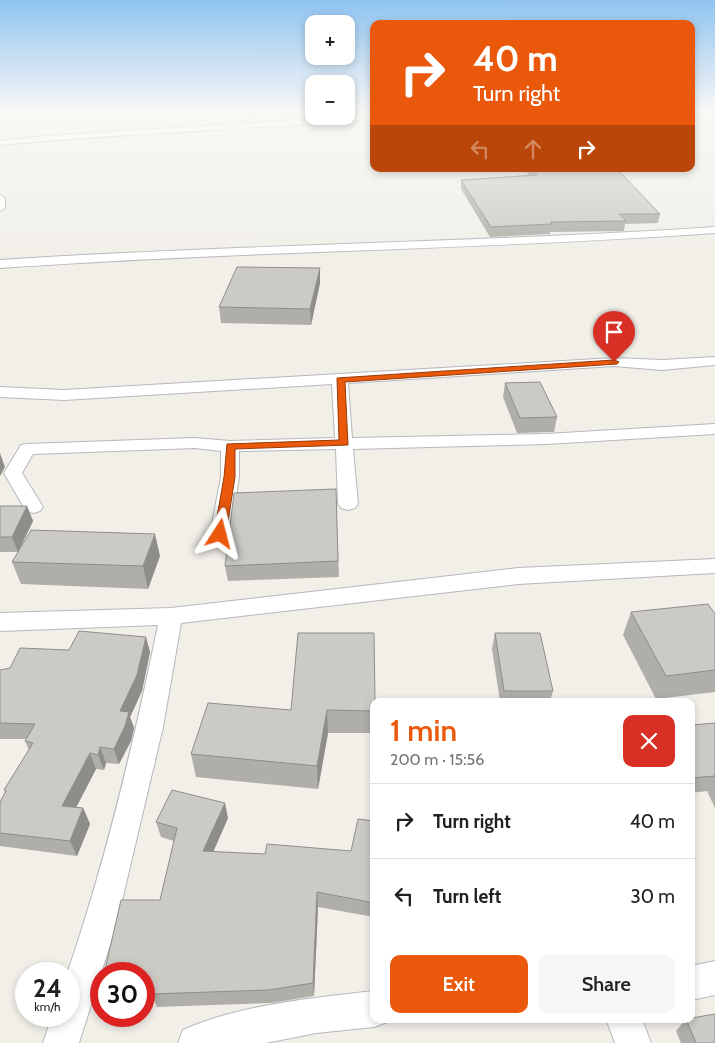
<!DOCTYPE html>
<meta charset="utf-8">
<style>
:root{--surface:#fff;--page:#f6f6f6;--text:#202124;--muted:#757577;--line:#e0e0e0;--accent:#ea580c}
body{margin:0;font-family:Cabin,sans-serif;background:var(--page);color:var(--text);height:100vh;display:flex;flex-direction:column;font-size:19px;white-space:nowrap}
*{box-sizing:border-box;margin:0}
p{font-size:16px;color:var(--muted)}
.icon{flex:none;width:28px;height:28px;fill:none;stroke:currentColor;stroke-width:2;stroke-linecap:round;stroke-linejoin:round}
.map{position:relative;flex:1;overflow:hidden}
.sheet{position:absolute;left:370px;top:698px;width:325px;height:325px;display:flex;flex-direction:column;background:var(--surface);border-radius:10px;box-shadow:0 2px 8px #0003}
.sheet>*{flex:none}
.banner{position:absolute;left:370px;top:20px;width:325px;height:152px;border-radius:10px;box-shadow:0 2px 8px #0003;background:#ea580c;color:#fff;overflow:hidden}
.buttons{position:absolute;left:305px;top:15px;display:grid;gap:10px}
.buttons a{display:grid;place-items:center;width:50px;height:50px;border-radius:10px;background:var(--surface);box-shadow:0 2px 8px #0003;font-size:25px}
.speed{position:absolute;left:15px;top:962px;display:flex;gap:10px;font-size:25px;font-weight:700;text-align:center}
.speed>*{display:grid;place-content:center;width:65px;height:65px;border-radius:50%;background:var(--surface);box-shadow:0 2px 8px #0003;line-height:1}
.speed small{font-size:12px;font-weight:400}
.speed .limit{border:8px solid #d22;background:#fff;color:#111}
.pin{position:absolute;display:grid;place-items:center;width:42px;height:42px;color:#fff;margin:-51px -21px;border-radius:50% 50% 50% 0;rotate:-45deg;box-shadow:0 0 5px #0007}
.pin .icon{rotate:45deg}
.me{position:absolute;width:55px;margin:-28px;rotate:9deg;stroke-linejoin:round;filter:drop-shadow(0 0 4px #0008)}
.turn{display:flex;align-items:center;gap:18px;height:105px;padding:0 20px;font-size:22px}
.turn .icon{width:65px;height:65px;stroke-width:2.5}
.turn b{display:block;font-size:35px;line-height:42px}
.lanes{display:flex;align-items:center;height:48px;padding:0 20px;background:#0003;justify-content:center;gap:25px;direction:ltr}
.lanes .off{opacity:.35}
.round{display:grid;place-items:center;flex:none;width:52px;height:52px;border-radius:10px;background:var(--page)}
.head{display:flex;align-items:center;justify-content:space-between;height:85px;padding:0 20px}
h1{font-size:30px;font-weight:600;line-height:38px;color:var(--accent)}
.button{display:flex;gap:10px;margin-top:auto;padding:10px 20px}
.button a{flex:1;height:58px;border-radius:10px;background:var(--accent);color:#fff;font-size:20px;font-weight:600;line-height:58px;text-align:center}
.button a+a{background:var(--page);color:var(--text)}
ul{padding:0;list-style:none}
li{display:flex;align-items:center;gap:15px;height:75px;padding:0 20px;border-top:1px solid var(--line)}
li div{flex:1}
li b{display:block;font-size:19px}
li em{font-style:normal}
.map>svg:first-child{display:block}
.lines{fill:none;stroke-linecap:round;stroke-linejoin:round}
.street-casing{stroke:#b5b8bc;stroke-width:2}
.street{fill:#fff;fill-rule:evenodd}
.wall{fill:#afaea9}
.shaded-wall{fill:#8f8d8a}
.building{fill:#cccac5;stroke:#8f8d8a}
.route{fill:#ea580c;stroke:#983908}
</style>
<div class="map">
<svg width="715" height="1043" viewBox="0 0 715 1043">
<rect width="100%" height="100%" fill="#f1efe8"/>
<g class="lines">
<g class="street-casing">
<g id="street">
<path d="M 374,115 L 374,119 C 249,130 124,133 0,145 L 0,141 L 47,136 Z"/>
<path d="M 0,195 L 5,198 L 5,208 L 0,211 Z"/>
<path d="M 715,227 L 715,233 C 477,250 238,251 0,268 L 0,260 C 238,244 477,243 715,227 Z"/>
<path d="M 715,357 L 715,365 L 662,370 L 614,366 L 348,383 L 352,438 L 546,434 L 715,424 L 715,434 L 546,444 L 353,449 L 358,504 L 355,508 L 348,510 L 341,508 L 338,504 L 336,449 L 239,451 L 239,477 L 230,534 L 227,539 L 220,541 L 213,539 L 210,534 L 221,477 L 221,451 L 195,448 L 33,454 L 22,473 L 43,507 L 40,511 L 33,513 L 26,511 L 4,473 L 21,445 L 27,444 L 195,438 L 230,441 L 335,438 L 332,384 L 64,400 L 0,397 L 0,387 L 64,390 L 614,358 L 662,360 Z"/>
<path d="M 715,559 L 715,573 L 518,584 L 181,623 L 163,727 L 116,926 L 79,1043 L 43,1043 L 52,1016 L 69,1016 L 69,974 L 67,974 C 106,861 134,742 158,625 L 0,631 L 0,613 L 171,608 L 518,568 Z"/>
<path d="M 715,961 L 715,995 L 691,1000 L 691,966 Z"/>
<path d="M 374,991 L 374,1019 L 388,1019 L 387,1022 L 374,1027 L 316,1033 L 266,1043 L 178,1043 L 183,1030 C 238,1005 313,998 374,991 Z"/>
<path d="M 606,1019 L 642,1019 L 651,1043 L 615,1043 Z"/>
</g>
</g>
<use href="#street" class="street"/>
</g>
<g class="wall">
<path d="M 524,169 L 617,169 L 660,214 L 658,223 L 625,224 L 624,231 L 550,232 L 550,234 L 490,237 L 461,189 L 461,180 L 529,175 Z"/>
<path d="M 320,283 L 311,325 L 221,323 L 219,307 Z"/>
<path d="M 505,383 L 557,417 L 554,432 L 517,433 L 503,397 Z"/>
<path d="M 336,489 L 339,577 L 228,581 L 225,566 Z"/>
<path d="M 0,506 L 27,506 L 33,521 L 18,552 L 0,552 Z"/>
<path d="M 160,556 L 148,589 L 21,584 L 12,562 Z"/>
<path d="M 631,612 L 715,614 L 715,692 L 656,699 L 623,635 Z"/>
<path d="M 495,633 L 553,691 L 550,701 L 500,701 L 492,649 Z"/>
<path d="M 150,652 L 142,691 L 130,717 L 134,728 L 131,741 L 119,764 L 106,763 L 104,770 L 96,769 L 76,808 L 83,808 L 90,824 L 77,856 L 0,846 L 0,802 L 5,792 L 4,790 L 29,750 L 25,741 L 26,739 L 0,739 L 0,670 Z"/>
<path d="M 374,701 L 374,733 L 328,733 L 318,789 L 196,777 L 191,754 L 291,710 Z"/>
<path d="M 715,723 L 715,808 L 707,791 L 691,793 L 691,725 Z"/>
<path d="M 228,818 L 213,852 L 265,854 L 351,851 L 374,821 L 374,917 L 318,907 L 314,996 L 271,1003 L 157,1007 L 153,998 L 144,998 L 144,974 L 160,900 L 174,841 L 161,837 L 156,822 Z"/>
<path d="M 686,1019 L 715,1043 L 681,1043 L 676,1031 Z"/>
</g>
<g class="shaded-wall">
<path d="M 320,268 L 320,283 L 311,325 L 310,309 Z"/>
<path d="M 0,453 L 5,467 L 0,476 Z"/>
<path d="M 27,506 L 33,521 L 18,552 L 12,537 Z"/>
<path d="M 155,534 L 160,556 L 148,589 L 143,566 Z"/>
<path d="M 146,637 L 150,652 L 142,691 L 130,717 L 134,728 L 131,741 L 119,764 L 114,749 L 120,711 Z"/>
<path d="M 327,710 L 328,733 L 318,789 L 317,766 Z"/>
<path d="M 100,747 L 106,763 L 104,770 L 98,755 Z"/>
<path d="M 90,753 L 96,769 L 69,821 L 62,806 Z"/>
<path d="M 225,803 L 228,818 L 207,866 L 203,851 Z"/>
<path d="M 83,808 L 90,824 L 77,856 L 70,841 Z"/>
<path d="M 317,892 L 318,907 L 314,996 L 313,983 Z"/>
</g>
<g class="building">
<path d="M 532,169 L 617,169 L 660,214 L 619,214 L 626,221 L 550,222 L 552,224 L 491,227 L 461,180 L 537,175 Z"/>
<path d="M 237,267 L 320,268 L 310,309 L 219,307 Z"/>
<path d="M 540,382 L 557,417 L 520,418 L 505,383 Z"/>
<path d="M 336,489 L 338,561 L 225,566 L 234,493 Z"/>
<path d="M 0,506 L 27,506 L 12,537 L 0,537 Z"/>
<path d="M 31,530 L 155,534 L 143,566 L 12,562 Z"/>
<path d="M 708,604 L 715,614 L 715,670 L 666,676 L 631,612 Z"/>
<path d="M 79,631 L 146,637 L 137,675 L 120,711 L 129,712 L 125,726 L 114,749 L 100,747 L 98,755 L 90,753 L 62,806 L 83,808 L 70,841 L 0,833 L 0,802 L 6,791 L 4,790 L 33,743 L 25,741 L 35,724 L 0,723 L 0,670 L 10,668 L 20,648 L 69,650 Z"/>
<path d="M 298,633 L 374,633 L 375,701 L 374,701 L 374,711 L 327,710 L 317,766 L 191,754 L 208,703 L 291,710 Z"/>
<path d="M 495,633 L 540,633 L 553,691 L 504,691 Z"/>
<path d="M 715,723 L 715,776 L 691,778 L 691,725 Z"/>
<path d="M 172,790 L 225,803 L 203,851 L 265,854 L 267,844 L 351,851 L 358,819 L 374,821 L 374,903 L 317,892 L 313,983 L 269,990 L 151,994 L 153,985 L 144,985 L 144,974 L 104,974 L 121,900 L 160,900 L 177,828 L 156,822 Z"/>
<path d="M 715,1014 L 715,1043 L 696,1043 L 686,1019 Z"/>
</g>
<linearGradient id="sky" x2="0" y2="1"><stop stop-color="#8fc3f1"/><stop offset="0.43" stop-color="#f9f8f5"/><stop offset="1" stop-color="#f9f8f5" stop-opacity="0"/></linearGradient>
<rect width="715" height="257" fill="url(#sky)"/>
<path class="route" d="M 614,360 L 619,362 L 617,364 L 345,382 L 348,445 L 235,449 L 235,477 L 226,534 L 220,537 L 214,534 L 224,477 L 227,444 L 339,440 L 337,378 Z"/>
</svg>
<div class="buttons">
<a>+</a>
<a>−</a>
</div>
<div class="speed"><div>24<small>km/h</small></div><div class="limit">30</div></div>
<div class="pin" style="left:614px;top:362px;background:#d93025"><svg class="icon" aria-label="arrive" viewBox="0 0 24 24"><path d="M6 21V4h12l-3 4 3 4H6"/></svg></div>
<svg class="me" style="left:220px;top:534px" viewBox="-20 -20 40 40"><path d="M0-17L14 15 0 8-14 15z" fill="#ea580c" stroke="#fff" stroke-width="4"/></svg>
<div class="banner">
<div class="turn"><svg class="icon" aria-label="right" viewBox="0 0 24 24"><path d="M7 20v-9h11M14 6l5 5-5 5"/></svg><div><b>40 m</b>Turn right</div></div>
<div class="lanes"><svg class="icon off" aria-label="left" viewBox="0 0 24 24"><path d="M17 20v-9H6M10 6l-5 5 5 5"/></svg><svg class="icon off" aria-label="ahead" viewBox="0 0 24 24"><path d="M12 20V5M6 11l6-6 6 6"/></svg><svg class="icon" aria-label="right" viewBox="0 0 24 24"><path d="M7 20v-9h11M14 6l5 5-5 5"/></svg></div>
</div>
<section class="sheet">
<div class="head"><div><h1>1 min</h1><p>200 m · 15:56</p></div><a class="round" style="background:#d93025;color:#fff"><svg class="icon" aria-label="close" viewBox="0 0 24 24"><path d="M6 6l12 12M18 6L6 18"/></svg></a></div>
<ul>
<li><svg class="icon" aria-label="right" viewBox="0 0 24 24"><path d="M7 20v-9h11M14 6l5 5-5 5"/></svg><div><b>Turn right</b></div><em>40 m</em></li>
<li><svg class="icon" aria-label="left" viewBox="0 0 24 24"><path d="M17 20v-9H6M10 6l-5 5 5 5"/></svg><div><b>Turn left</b></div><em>30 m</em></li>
</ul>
<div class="button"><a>Exit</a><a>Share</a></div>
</section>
</div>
